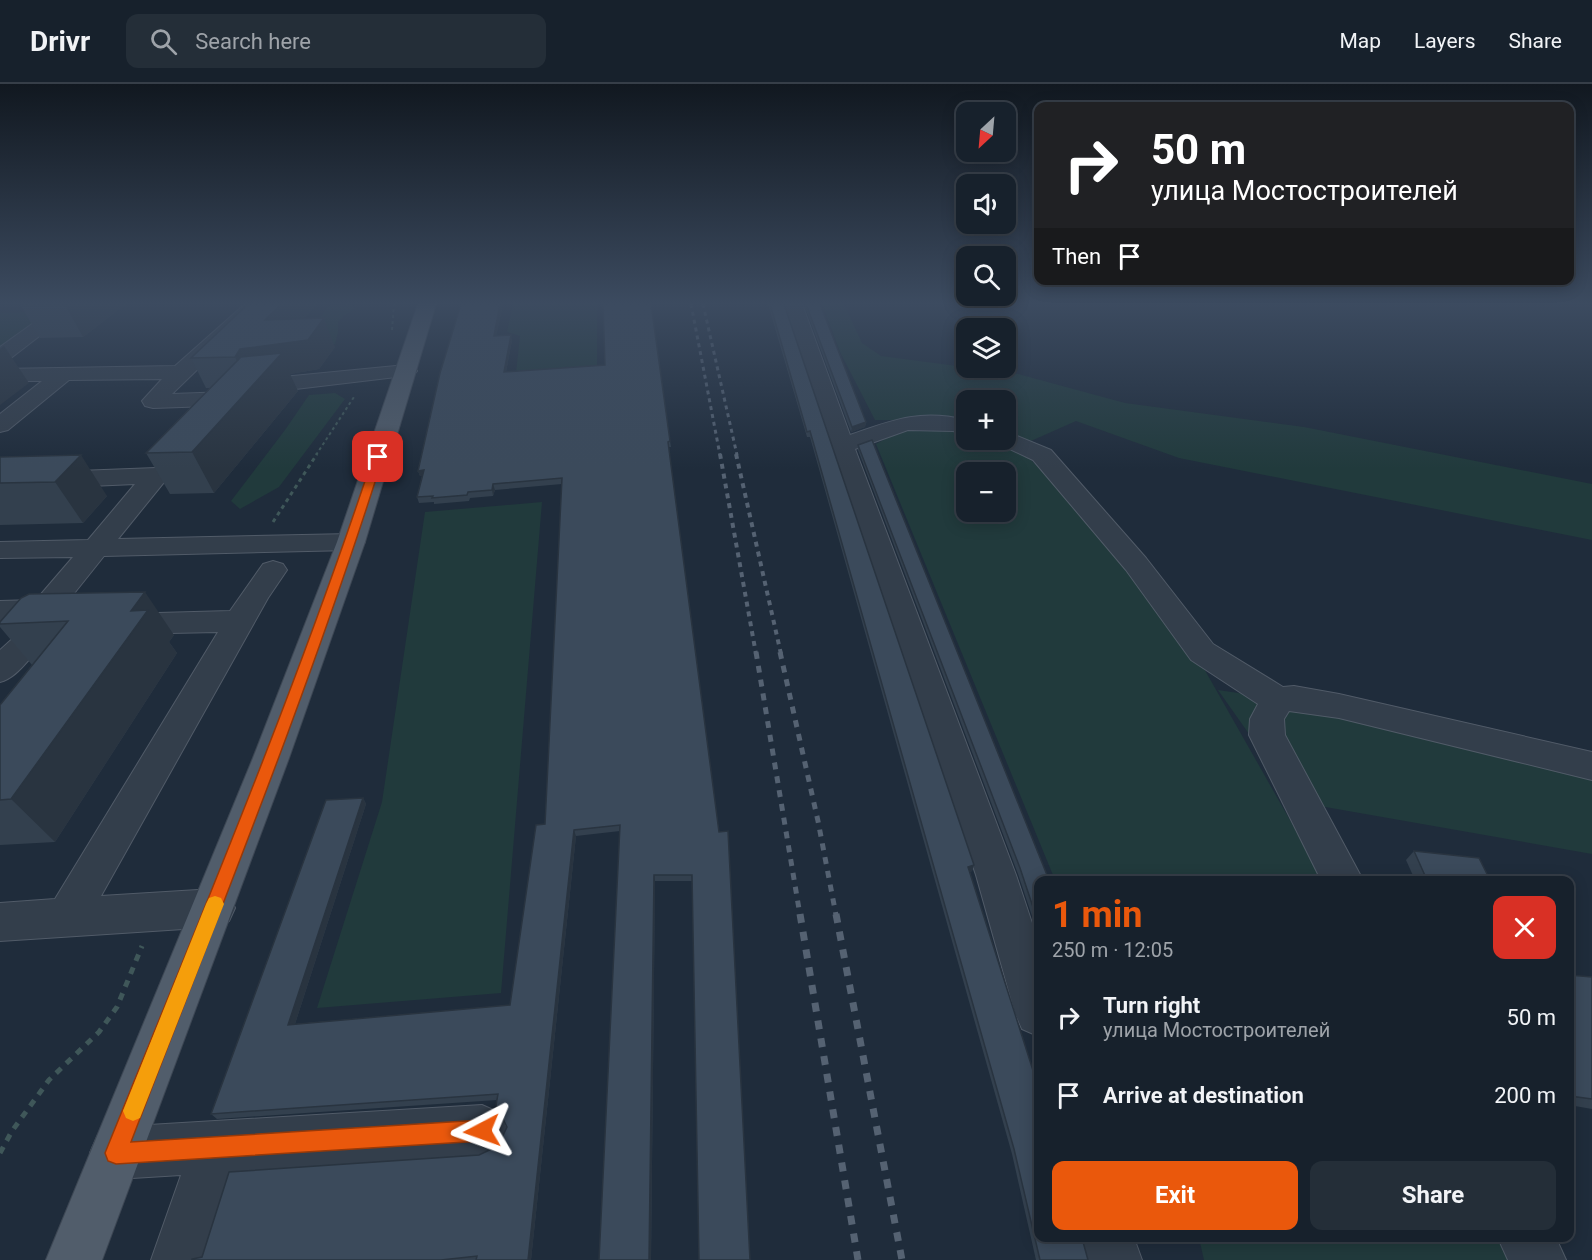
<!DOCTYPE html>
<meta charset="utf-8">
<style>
:root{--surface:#17212c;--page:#242e38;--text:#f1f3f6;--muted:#9ea3a9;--line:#363e48;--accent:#ea580c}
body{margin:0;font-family:Roboto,sans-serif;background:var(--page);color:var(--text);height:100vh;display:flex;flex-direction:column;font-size:22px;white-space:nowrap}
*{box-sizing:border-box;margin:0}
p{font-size:20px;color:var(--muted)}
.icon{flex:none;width:33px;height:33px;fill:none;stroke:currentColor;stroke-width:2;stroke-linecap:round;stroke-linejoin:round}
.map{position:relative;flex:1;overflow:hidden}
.side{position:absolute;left:1034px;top:792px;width:540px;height:366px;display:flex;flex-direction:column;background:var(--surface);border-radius:12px;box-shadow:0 3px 15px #0003,0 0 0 2px var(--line)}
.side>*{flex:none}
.hud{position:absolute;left:1034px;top:18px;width:540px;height:183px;border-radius:12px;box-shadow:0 3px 15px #0003,0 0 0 2px var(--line);background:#202124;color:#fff;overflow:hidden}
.needle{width:39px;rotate:206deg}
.fabs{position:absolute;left:956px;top:18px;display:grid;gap:12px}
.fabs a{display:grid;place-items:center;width:60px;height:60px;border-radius:12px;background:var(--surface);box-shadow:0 3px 15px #0003,0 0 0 2px var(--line);font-size:30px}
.pin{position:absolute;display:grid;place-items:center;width:51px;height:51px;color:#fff;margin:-26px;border-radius:12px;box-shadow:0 3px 9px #0006}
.me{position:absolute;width:66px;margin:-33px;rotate:266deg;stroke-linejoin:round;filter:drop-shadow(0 0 4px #0008)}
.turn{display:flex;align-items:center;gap:21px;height:126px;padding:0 18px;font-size:27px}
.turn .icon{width:78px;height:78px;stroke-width:2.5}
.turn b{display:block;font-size:42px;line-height:51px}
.then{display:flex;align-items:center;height:57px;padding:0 18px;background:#0003;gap:12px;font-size:22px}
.round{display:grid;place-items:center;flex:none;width:63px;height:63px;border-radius:12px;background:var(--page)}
.summary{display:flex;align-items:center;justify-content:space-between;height:102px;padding:0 18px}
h1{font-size:36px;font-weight:700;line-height:45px;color:var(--accent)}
.action{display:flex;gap:12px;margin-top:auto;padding:12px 18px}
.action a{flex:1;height:69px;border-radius:12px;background:var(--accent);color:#fff;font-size:24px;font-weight:700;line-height:69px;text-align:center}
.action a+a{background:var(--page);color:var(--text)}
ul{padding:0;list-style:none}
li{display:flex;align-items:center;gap:18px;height:78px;padding:0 18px}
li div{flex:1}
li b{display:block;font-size:22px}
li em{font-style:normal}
header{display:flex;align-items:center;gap:36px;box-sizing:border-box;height:84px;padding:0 30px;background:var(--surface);border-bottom:2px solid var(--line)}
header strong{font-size:28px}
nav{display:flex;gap:33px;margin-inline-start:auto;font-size:21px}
.search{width:420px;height:54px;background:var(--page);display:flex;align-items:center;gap:15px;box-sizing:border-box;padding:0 21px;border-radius:12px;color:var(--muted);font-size:22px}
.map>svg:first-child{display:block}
.green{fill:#213a3c;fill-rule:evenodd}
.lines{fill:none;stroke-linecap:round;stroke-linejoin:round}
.minor-casing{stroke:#515b68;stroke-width:2}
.major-casing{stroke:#3d4754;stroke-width:2}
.path-far2{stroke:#3f5759;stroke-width:2;stroke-dasharray:3 3;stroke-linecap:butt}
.path-far1{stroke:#3f5759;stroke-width:3;stroke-dasharray:4 4;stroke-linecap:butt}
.path{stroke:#3f5759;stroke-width:5;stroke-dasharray:7 7;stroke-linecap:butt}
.minor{fill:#333e4b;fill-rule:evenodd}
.major{fill:#515d6b;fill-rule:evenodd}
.rail-far3{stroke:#556272;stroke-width:3;stroke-dasharray:4 4;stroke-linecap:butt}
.rail-far2{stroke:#556272;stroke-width:4;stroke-dasharray:5 5;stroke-linecap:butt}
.rail-far1{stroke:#556272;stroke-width:5;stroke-dasharray:7 7;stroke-linecap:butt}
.rail{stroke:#556272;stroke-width:7;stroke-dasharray:9 9;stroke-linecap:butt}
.wall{fill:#33404e}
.shaded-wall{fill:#293440}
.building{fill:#3b4a5b;stroke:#293440;stroke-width:1.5}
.route{fill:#ea580c;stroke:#983908;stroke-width:1.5}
.slow{fill:#f59e0b}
</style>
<header>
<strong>Drivr</strong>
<div class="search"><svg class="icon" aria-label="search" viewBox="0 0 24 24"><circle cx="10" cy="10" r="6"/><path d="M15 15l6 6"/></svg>Search here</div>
<nav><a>Map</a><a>Layers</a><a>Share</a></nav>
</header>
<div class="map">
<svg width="1592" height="1176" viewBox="0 0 1592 1176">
<rect width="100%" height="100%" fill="#1f2c3b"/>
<g class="green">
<path d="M 350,220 L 355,225 L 343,232 L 338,238 L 338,248 L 335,260 L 296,263 L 329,222 Z"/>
<path d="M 513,220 L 597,220 L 597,283 L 516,289 L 520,252 L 507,248 Z"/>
<path d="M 822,220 L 844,220 L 862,259 L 881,272 L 1018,290 L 1125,319 L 1304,343 L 1592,400 L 1592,456 L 1179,374 L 1076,337 L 1031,357 L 1005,349 L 1005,316 L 966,316 L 966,337 L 875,336 L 840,268 Z"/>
<path d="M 23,228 L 50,229 L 0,269 L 0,229 Z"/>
<path d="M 335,309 L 345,315 L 279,403 L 240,425 L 231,417 L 285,346 L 309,311 Z"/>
<path d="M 915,339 L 966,345 L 966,356 L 1005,356 L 1005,350 L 1096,441 L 1194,567 L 1324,796 L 1055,796 L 876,360 ZM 966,388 L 1005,388 L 1005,428 L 966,428 Z"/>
<path d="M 542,418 L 501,909 L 317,924 L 382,718 L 425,428 Z"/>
<path d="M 1218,606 L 1299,618 L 1592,687 L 1592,770 L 1297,718 Z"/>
<path d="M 1199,1154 L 1497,1154 L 1512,1176 L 1204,1176 Z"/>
</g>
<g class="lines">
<g class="minor-casing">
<g id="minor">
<path d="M 60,220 L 81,220 L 7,277 L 0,279 L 0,263 Z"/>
<path d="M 245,220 L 265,220 L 172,310 L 229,308 L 237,310 L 240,315 C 232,327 226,334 211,331 L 208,326 L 210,322 L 153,324 L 145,322 L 142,317 L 162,295 L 69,296 L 8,346 L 0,348 L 0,330 L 42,297 L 0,297 L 0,285 L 175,282 Z"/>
<path d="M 784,220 L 802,220 L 850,351 C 893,336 920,325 966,336 L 966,350 L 953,347 L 908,346 L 855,365 L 1016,791 L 1038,857 L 1038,952 L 1022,945 L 1015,929 L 976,791 Z"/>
<path d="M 406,281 L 413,283 L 417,287 L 413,291 L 262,309 L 254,307 L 251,302 L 254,297 L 262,295 Z"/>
<path d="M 1005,347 L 1051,366 L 1146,474 L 1213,560 L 1283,603 L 1294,602 L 1339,610 L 1592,668 L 1592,696 L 1339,634 L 1289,627 L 1284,635 L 1285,651 L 1363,796 L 1321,796 L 1249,651 L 1250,635 L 1258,620 L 1191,576 L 1126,486 L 1033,376 L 997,359 L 994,356 L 1005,356 Z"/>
<path d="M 156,384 L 165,387 L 169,392 L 118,455 L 351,450 L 361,452 L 365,458 L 361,464 L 351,466 L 104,472 L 56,532 L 67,535 L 72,542 C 65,552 54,554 44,561 C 28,573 19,593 0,598 L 0,566 L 21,547 L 45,535 L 0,537 L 0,517 L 36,516 L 73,473 L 0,474 L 0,458 L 88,456 L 135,400 L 0,406 L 0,390 Z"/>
<path d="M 273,477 L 283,480 L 287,486 L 268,514 L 101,812 L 214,805 L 229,811 L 235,824 L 229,837 L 214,843 L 0,857 L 0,819 L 55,815 L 218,548 L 122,550 L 111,547 L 106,540 L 111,533 L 122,530 L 230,527 L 263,480 Z"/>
<path d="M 482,1021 L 500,1029 L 508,1047 L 500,1065 L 482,1073 L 234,1088 L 207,1176 L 151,1176 L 181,1091 L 116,1095 L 98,1087 L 90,1069 L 98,1051 L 116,1043 Z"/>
<path d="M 1079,1154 L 1134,1154 L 1142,1176 L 1086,1176 Z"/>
<path d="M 1498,1154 L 1556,1154 L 1566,1176 L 1508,1176 Z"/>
</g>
</g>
<g class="major-casing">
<path id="major" d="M 418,220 L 436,220 L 365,458 L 289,674 L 102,1176 L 46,1176 L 253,674 L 337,458 Z"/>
</g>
<g class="path-far2">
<path d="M 392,246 L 394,220"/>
<path d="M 316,371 L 354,313"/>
</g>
<path class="path-far1" d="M 273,438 L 317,370"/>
<path class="path" d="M 0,1069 L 12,1047 L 49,996 L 99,948 L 117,923 L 142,862"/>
<use href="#minor" class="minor"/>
<use href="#major" class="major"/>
<g class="rail-far3">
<path d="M 691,220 L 720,371"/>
<path d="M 703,220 L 737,371"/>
</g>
<g class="rail-far2">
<path d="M 720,370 L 756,570"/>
<path d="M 736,370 L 781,570"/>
</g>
<g class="rail-far1">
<path d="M 756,568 L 800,831"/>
<path d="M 780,568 L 818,737 L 836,831"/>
</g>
<g class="rail">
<path d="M 800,830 L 858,1176"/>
<path d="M 836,830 L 902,1176"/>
</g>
</g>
<g class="wall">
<path d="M 24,220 L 126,220 L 83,253 L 40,254 L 21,222 Z"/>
<path d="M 461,220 L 503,220 L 496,252 L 512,256 L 506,288 L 670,357 L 671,363 L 669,363 L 692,797 L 655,797 L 651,1176 L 599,1176 L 620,747 L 576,752 L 531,1176 L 192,1176 L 479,1071 L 498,1062 L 507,1043 L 497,1016 L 217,1035 L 211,1030 L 363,714 L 366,720 L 295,940 L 510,921 L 545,740 L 562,400 L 495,406 L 493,412 L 470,414 L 469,417 L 434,420 L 434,418 L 419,419 L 417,413 L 422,392 L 420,392 L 418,387 Z"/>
<path d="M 768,220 L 784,220 L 974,781 L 972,787 L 970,788 L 1088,1176 L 1036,1176 L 1012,1070 L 810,353 L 807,353 Z"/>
<path d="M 804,220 L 820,220 L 866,338 L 865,343 L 851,348 Z"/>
<path d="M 304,235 L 335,263 L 319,285 L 290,290 L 298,307 L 214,409 L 170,410 L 146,369 L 210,304 L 206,304 L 191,274 Z"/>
<path d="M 858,361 L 1038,796 L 1038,850 L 1018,790 L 858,366 Z"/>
<path d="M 0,373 L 107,412 L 83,439 L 0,441 Z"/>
<path d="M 21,514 L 174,551 L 169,558 L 177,569 L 55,758 L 0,761 L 0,621 L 32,581 L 0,543 L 0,538 Z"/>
<path d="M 1414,767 L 1490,796 L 1415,796 L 1406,776 Z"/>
<path d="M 1569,891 L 1592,893 L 1592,1025 L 1569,1021 Z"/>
<path d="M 1138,1154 L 1165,1154 L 1139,1158 Z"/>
</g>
<g class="shaded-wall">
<path d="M 66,220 L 126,220 L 83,253 L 65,221 Z"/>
<path d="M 281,220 L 318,220 L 282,259 L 324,234 L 335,263 L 319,285 L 290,290 L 298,307 L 214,409 L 192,368 L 249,303 L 235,273 L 240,265 L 265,236 Z"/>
<path d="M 500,220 L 503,220 L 495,257 L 494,252 Z"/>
<path d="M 511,251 L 512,256 L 505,293 L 504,288 Z"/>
<path d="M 4,262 L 29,299 L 0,321 L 0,265 Z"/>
<path d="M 866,338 L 865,343 L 851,348 L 852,343 Z"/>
<path d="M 81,371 L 107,412 L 83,439 L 55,398 Z"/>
<path d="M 424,386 L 426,392 L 420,392 L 418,387 Z"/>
<path d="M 493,400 L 495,406 L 493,412 L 492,406 Z"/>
<path d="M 145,508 L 174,551 L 169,558 L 177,569 L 55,758 L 11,715 L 131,527 Z"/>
<path d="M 363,714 L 366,720 L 293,946 L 288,941 Z"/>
<path d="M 574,746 L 576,752 L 531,1176 L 528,1176 Z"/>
<path d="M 974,781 L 972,787 L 967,789 L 968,783 Z"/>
<path d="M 654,791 L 655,797 L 651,1176 L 649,1176 Z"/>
</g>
<g class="building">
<path d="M 24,220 L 66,220 L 65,221 L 21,222 Z"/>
<path d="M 248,220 L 281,220 L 265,236 L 324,234 L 308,256 L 240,265 L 235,273 L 191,274 Z"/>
<path d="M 461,220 L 500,220 L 494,252 L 511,251 L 504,288 L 605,281 L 603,220 L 651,220 L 670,357 L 668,358 L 719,748 L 728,747 L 750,1176 L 699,1176 L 692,791 L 654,791 L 649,1176 L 599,1176 L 620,741 L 574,746 L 528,1176 L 476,1176 L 477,1172 L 441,1176 L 192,1176 L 192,1175 L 202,1173 L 229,1088 L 479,1071 L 498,1062 L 507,1043 L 496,1021 L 498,1010 L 211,1030 L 326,716 L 363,714 L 288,941 L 510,921 L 536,741 L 545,740 L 562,394 L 493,400 L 492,406 L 468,408 L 467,411 L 432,414 L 433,412 L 417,413 L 424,386 L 418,387 L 440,289 Z"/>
<path d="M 770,220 L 784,220 L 974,781 L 968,783 L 1038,1002 L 1038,1154 L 1082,1154 L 1088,1176 L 1040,1176 L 1014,1065 L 810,347 L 807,348 Z"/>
<path d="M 806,220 L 820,220 L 866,338 L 852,343 Z"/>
<path d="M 282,269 L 192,368 L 146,369 L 241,273 Z"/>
<path d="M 872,356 L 1049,796 L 1038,796 L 1038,838 L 1020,784 L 858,361 Z"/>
<path d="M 81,371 L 55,398 L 0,399 L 0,373 Z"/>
<path d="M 145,508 L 131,527 L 148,526 L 11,715 L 0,716 L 0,621 L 68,537 L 0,540 L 0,538 L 21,514 L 29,510 Z"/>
<path d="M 1414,767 L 1479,774 L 1490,796 L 1427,796 Z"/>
<path d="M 1569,891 L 1592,893 L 1592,1015 L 1570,1012 L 1569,1009 Z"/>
</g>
<linearGradient id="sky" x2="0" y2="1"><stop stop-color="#111820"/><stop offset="0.57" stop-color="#3c4b60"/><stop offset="1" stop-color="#3c4b60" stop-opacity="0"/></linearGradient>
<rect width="1592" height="385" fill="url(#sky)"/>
<path class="route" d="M 378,370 L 383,373 C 310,605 218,831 131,1058 L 482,1036 L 490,1039 L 493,1047 L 490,1054 L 482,1057 L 116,1080 L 108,1077 L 105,1069 C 198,839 295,609 373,373 Z"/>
<path class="slow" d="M 215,812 L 221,814 L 224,820 L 140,1034 L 133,1037 L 126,1034 L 123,1027 L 206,820 L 209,814 Z"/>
</svg>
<div class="fabs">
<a><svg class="needle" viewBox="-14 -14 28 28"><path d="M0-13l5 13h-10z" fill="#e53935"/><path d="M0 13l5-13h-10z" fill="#9ea3a9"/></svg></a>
<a><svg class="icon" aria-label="sound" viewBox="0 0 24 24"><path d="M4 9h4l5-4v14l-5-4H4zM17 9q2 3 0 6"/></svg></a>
<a><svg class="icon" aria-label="search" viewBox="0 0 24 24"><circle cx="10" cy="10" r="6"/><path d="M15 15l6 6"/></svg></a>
<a><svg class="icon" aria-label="layers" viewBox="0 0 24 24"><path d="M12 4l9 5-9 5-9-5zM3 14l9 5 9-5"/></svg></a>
<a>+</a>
<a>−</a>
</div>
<div class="pin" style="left:378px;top:373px;background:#d93025"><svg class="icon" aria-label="arrive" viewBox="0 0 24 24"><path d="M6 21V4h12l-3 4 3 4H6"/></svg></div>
<svg class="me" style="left:482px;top:1047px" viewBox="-20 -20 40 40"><path d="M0-17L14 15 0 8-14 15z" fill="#ea580c" stroke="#fff" stroke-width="4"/></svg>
<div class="hud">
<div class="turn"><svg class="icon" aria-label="right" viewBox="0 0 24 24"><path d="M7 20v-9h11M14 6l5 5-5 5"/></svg><div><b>50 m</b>улица Мостостроителей</div></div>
<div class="then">Then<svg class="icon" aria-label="arrive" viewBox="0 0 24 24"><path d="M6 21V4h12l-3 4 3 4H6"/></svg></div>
</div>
<section class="side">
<div class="summary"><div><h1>1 min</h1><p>250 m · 12:05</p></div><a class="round" style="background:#d93025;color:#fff"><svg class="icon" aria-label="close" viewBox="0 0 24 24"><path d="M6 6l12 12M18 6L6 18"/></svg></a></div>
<ul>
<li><svg class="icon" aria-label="right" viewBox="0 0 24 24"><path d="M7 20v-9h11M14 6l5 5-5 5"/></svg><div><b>Turn right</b><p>улица Мостостроителей</p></div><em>50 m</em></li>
<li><svg class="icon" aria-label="arrive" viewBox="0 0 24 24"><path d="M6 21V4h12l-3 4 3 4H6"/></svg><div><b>Arrive at destination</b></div><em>200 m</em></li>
</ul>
<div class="action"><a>Exit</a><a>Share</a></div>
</section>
</div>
